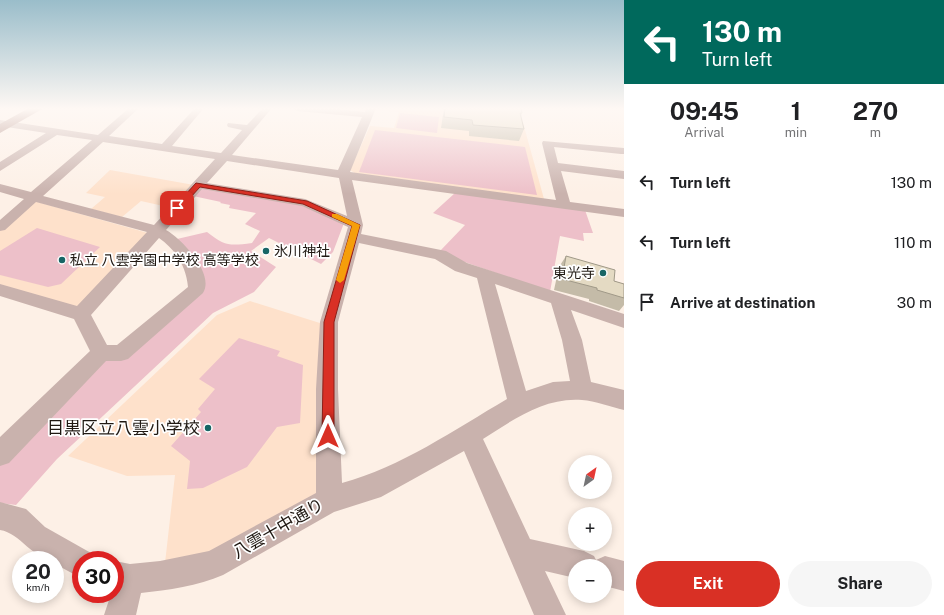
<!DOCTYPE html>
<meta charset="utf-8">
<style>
:root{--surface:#fff;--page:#f6f6f6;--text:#202124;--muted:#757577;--accent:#d93025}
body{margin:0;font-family:"Public Sans","Noto Sans JP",sans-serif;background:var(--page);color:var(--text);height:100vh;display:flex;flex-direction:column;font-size:15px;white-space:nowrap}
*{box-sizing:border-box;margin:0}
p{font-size:13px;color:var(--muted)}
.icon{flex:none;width:22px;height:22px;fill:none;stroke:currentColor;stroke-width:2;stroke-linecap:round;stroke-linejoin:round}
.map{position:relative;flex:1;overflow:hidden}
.drawer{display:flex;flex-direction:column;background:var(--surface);width:320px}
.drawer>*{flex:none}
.banner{background:#00695c;color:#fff;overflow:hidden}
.needle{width:26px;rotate:33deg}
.controls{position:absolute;left:568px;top:455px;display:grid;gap:8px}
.controls a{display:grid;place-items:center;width:44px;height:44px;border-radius:50%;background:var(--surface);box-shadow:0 2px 10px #0003;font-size:20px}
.speed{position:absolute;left:12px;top:551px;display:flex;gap:8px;font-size:20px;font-weight:700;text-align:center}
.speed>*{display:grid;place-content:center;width:52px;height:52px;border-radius:50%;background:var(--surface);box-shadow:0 2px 10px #0003;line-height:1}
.speed small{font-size:10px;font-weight:400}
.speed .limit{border:6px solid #d22;background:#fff;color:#111}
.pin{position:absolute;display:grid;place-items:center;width:34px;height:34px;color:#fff;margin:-17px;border-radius:8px;box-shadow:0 2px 6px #0006}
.me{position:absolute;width:44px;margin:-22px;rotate:0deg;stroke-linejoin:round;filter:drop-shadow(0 0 3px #0008)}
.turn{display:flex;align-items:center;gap:14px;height:84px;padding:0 12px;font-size:18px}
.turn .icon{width:52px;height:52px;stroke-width:2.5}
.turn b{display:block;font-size:28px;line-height:34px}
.eta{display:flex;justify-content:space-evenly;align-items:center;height:68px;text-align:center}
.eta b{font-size:24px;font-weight:700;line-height:28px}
.action{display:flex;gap:8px;margin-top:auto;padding:8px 12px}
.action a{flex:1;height:46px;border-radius:24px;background:var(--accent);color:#fff;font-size:16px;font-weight:700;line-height:46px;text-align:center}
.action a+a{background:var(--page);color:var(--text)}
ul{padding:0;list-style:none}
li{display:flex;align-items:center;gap:12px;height:60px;padding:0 12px}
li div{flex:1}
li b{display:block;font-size:15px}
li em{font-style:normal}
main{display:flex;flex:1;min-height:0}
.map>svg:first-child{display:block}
.built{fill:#fee1cb}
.green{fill:#edc0c9}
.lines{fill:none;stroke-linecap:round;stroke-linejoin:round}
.minor{fill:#c9b2ad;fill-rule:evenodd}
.major{fill:#a47b73;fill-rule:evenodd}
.wall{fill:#c4bba8}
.building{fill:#e4dac3;stroke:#a09988}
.route{fill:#d93025;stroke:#8d1f18}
.slow{fill:#f59e0b}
.poi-dot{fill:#176565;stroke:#fff;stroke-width:1.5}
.labels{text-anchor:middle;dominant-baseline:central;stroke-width:3.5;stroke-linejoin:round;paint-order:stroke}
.poi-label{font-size:14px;fill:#201913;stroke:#fff;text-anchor:start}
.near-poi-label{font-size:17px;fill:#201913;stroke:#fff;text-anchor:end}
.near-street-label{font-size:17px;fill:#201913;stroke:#fff}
</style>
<main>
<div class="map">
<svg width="624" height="615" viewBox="0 0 624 615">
<rect width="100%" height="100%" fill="#fdf0e6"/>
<g class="built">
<path d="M 376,108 L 519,108 L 544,199 L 356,174 L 350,170 L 370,126 L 394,128 L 399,112 L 376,110 Z"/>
<path d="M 110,170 L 194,185 L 172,208 L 141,201 L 122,217 L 91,209 L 105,197 L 86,193 Z"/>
<path d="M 34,201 L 148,233 L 80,309 L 0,287 L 0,231 Z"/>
<path d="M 250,301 L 323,324 L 321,493 L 209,555 L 165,563 L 175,475 L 127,476 L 68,456 L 217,315 Z"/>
</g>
<g class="green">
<path d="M 400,113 L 439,117 L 437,133 L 396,128 Z"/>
<path d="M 375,130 L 525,147 L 537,195 L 359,172 Z"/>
<path d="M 202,187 L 300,205 L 344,223 L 333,252 L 321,264 L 269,238 L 251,251 L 276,267 L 254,292 L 213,313 L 57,459 L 16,505 L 0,503 L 0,460 L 102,358 L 203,278 L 177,239 L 207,232 C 225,246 229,246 252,243 L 260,231 L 245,224 L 256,213 L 229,208 L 230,205 L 220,203 L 221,202 L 193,196 Z"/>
<path d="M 455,193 L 585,210 L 593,233 L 583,233 L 584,241 L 560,236 L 550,292 L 459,260 L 440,251 L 465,225 L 433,213 Z"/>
<path d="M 37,228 L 100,247 L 61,284 L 48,287 L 0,275 L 0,251 Z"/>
<path d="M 239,338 L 280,351 L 277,356 L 303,365 L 300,423 L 277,427 L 247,467 L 203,488 L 187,489 L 190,461 L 171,446 L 201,412 L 198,409 L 215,389 L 199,379 Z"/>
</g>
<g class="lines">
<g class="minor">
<path d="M 129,108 L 139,108 L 109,136 L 162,144 L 195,108 L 204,108 L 172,146 L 221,153 L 242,130 L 228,127 L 227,125 L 228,123 L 247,125 L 263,108 L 272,108 L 232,155 L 338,170 L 362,117 L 297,111 L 293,108 L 328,108 L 365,112 L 366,108 L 376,108 L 350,172 L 556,200 L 542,143 L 543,141 L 624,148 L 624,154 L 621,154 L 554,147 L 558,163 L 624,171 L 624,179 L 561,171 L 570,202 L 624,209 L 624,217 L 352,180 L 363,225 L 361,234 L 446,251 L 467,263 L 624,314 L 624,328 L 571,310 L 582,340 L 591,382 L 624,390 L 624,410 C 611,407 595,401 582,400 C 544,397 513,420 483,439 L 530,539 L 584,551 L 594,556 L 596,560 L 605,556 L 624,561 L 624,591 L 605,586 L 605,566 L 575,566 L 575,578 L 545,571 L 566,615 L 534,615 L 464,451 L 381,497 L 334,512 L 223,575 C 198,586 168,590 141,593 L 136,615 L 104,615 L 111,594 L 115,594 L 115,561 L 130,564 L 160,561 L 209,551 L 316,493 L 316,389 L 320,322 L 348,227 L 302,206 L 202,189 L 166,230 C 182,239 215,274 203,293 L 128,359 L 121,361 L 106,361 L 9,463 L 0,466 L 0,437 L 90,351 L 74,319 L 0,296 L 0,284 L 77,306 L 147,232 L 36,202 L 5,230 L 0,231 L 0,220 L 24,199 L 0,192 L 0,184 L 31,192 L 92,140 L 57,135 L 0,171 L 0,162 L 46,133 L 0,126 L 0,120 L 98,135 ZM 103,142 L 215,159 L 154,225 L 43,196 ZM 227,161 L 339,178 L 347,216 L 305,199 L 207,183 ZM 159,238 C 176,250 186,266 188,287 L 117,345 L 107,345 L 91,315 ZM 359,243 L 435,259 L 455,271 L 477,278 L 507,399 C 454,430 401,467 342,483 L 338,389 L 338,322 ZM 495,284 L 551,303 L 562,340 L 570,381 L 553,382 L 526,391 Z"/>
<path d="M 0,502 L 26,509 L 45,527 L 91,553 L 94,560 L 81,560 L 81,578 L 55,564 L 55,560 C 32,560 21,533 0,530 Z"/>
</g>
<path class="major" d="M 29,108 L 44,108 L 0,133 L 0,124 Z"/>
</g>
<g class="wall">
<path d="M 444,108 L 521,108 L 522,113 L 521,117 L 524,129 L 519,141 L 469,136 L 469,131 L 441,128 Z"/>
<path d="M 566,256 L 614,281 L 624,284 L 624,305 L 619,311 L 589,301 L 589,299 L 554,290 L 559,267 Z"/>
</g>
<g class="building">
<path d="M 445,108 L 521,108 L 522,113 L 520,113 L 524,129 L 473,125 L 472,120 L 444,117 Z"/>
<path d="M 566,256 L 615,270 L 614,281 L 624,284 L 624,298 L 597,290 L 597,288 L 562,279 Z"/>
</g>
<linearGradient id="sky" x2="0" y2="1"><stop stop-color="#9abdca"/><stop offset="0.56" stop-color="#fef8f4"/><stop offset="1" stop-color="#fef8f4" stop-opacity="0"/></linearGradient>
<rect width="624" height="194" fill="url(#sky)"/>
<path class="route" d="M 196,183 L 307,201 L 360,225 L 334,322 L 334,436 L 332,440 L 328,442 L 324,440 L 322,436 L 324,322 L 352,226 L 303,204 L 200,187 L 180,209 L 175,209 L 175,206 Z"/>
<path class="slow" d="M 332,214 L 337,214 L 360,225 L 344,280 L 340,283 L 336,280 L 352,226 L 332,217 Z"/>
<g class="poi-dot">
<circle cx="266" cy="251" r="4"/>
<circle cx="62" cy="260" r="4"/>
<circle cx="603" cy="273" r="4"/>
<circle cx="208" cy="428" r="4"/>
</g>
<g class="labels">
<g class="poi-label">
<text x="274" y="251">氷川神社</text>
<text x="70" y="260">私立 八雲学園中学校 高等学校</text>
<text x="595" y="273" text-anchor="end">東光寺</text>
</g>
<g class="near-poi-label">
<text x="200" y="428">目黒区立八雲小学校</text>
</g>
<g class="near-street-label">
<text transform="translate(278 528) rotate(-30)">八雲十中通り</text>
</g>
</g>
</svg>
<div class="controls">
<a><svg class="needle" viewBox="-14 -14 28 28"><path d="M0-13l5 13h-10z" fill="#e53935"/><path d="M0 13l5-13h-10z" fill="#757577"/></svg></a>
<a>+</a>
<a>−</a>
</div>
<div class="speed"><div>20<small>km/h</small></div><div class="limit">30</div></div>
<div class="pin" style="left:177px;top:208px;background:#d93025"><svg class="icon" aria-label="arrive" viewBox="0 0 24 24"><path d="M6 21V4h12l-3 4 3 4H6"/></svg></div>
<svg class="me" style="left:328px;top:436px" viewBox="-20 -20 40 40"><path d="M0-17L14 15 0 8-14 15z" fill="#d93025" stroke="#fff" stroke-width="4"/></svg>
</div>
<section class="drawer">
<div class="banner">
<div class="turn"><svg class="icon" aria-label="left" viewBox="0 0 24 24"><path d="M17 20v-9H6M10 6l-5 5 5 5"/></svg><div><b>130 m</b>Turn left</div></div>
</div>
<div class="eta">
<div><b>09:45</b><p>Arrival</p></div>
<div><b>1</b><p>min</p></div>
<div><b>270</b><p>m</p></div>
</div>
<ul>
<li><svg class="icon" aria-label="left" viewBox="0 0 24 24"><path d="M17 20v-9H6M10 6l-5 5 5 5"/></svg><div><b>Turn left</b></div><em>130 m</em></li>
<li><svg class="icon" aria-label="left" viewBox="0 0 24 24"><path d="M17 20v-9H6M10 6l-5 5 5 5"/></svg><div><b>Turn left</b></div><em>110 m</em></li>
<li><svg class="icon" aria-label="arrive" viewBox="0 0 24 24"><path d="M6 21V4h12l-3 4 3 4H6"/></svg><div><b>Arrive at destination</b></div><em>30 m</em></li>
</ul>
<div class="action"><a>Exit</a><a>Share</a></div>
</section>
</main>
